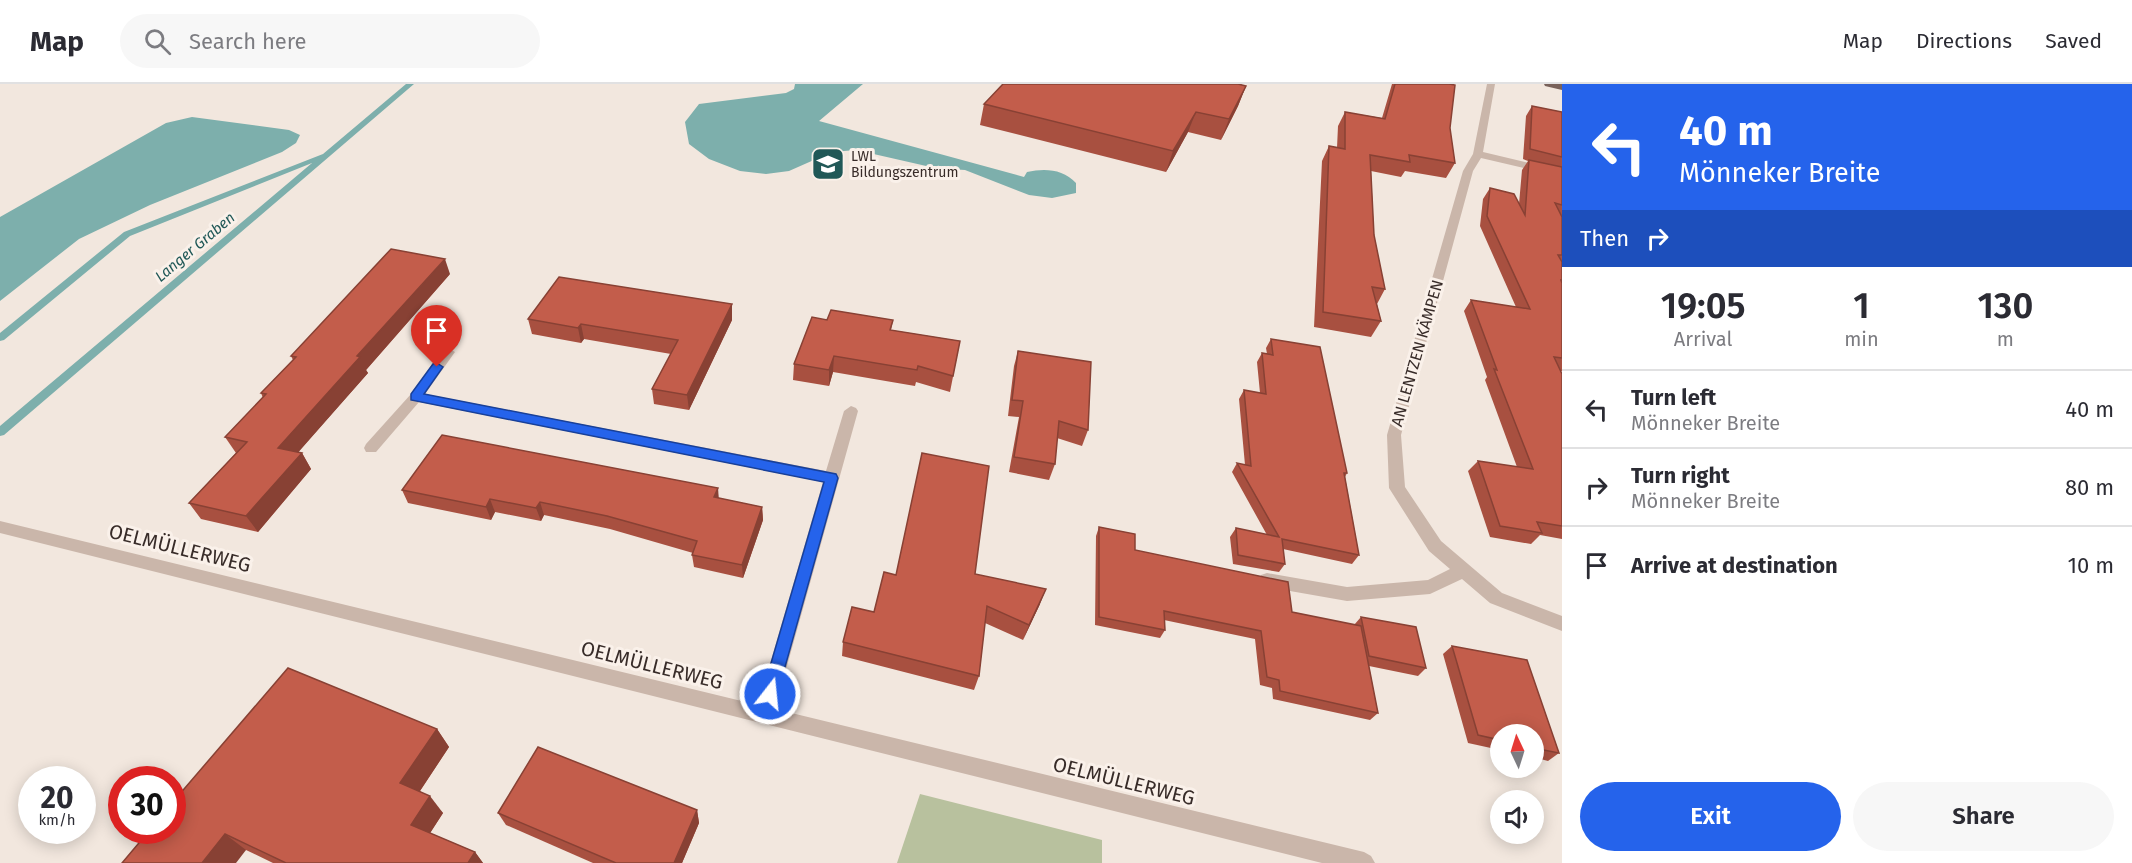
<!DOCTYPE html>
<meta charset="utf-8">
<style>
:root{--surface:#fff;--page:#f7f7f7;--text:#2b2b33;--muted:#7c7c81;--line:#e1e1e2;--accent:#2563eb}
body{margin:0;font-family:"Fira Sans",sans-serif;background:var(--page);color:var(--text);height:100vh;display:flex;flex-direction:column;font-size:22px;white-space:nowrap}
*{box-sizing:border-box;margin:0}
p{font-size:20px;color:var(--muted)}
.icon{flex:none;width:33px;height:33px;fill:none;stroke:currentColor;stroke-width:2;stroke-linecap:round;stroke-linejoin:round}
.map{position:relative;flex:1;overflow:hidden}
.side{display:flex;flex-direction:column;background:var(--surface);width:570px}
.side>*{flex:none}
.guide{background:#2563eb;color:#fff;overflow:hidden}
.needle{width:39px;rotate:356deg}
.fabs{position:absolute;left:1490px;top:640px;display:grid;gap:12px}
.fabs a{display:grid;place-items:center;width:54px;height:54px;border-radius:50%;background:var(--surface);box-shadow:0 3px 15px #0003;font-size:30px}
.speed{position:absolute;left:18px;top:682px;display:flex;gap:12px;font-size:30px;font-weight:700;text-align:center}
.speed>*{display:grid;place-content:center;width:78px;height:78px;border-radius:50%;background:var(--surface);box-shadow:0 3px 15px #0003;line-height:1}
.speed small{font-size:15px;font-weight:400}
.speed .limit{border:9px solid #d22;background:#fff;color:#111}
.pin{position:absolute;display:grid;place-items:center;width:51px;height:51px;color:#fff;margin:-62px -26px;border-radius:50% 50% 50% 0;rotate:-45deg;box-shadow:0 0 6px #0007}
.pin .icon{rotate:45deg}
.me{position:absolute;width:66px;margin:-33px;rotate:16deg;stroke-linejoin:round;filter:drop-shadow(0 0 4px #0008)}
.turn{display:flex;align-items:center;gap:21px;height:126px;padding:0 18px;font-size:27px}
.turn .icon{width:78px;height:78px;stroke-width:2.5}
.turn b{display:block;font-size:42px;line-height:51px}
.then{display:flex;align-items:center;height:57px;padding:0 18px;background:#0003;gap:12px;font-size:22px}
.eta{display:flex;justify-content:space-evenly;align-items:center;height:102px;text-align:center}
.eta b{font-size:36px;font-weight:600;line-height:42px}
.cta{display:flex;gap:12px;margin-top:auto;padding:12px 18px}
.cta a{flex:1;height:69px;border-radius:36px;background:var(--accent);color:#fff;font-size:24px;font-weight:600;line-height:69px;text-align:center}
.cta a+a{background:var(--page);color:var(--text)}
ul{padding:0;list-style:none}
li{display:flex;align-items:center;gap:18px;height:78px;padding:0 18px;border-top:2px solid var(--line)}
li div{flex:1}
li b{display:block;font-size:22px}
li em{font-style:normal}
header{display:flex;align-items:center;gap:36px;box-sizing:border-box;height:84px;padding:0 30px;background:var(--surface);border-bottom:2px solid var(--line)}
header strong{font-size:28px}
nav{display:flex;gap:33px;margin-inline-start:auto;font-size:21px}
.search{width:420px;height:54px;background:var(--page);display:flex;align-items:center;gap:15px;box-sizing:border-box;padding:0 21px;border-radius:33px;color:var(--muted);font-size:22px}
main{display:flex;flex:1;min-height:0}
.map>svg:first-child{display:block}
.green{fill:#b8c19e}
.water{fill:#7dafac}
.lines{fill:none;stroke-linecap:round;stroke-linejoin:round}
.stream{fill:#7dafac;fill-rule:evenodd}
.minor{fill:#cab6aa;fill-rule:evenodd}
.major{fill:#79625b;fill-rule:evenodd}
.wall{fill:#a85040}
.shaded-wall{fill:#884134}
.building{fill:#c35d4b;stroke:#884134;stroke-width:1.5}
.route{fill:#2563eb;stroke:#184099;stroke-width:1.5}
.labels{text-anchor:middle;dominant-baseline:central;stroke-width:6;stroke-linejoin:round;paint-order:stroke}
.far-poi-label{font-size:14px;fill:#382c29;stroke:#faf1ea;text-anchor:start}
.far-water-label{font-size:15px;font-style:italic;fill:#205857;stroke:#faf1ea}
.street-label{font-size:16px;fill:#382c29;stroke:#faf1ea}
.near-street-label{font-size:20px;fill:#382c29;stroke:#faf1ea}
</style>
<header>
<strong>Map</strong>
<div class="search"><svg class="icon" aria-label="search" viewBox="0 0 24 24"><circle cx="10" cy="10" r="6"/><path d="M15 15l6 6"/></svg>Search here</div>
<nav><a>Map</a><a>Directions</a><a>Saved</a></nav>
</header>
<main>
<div class="map">
<svg width="1562" height="779" viewBox="0 0 1562 779">
<rect width="100%" height="100%" fill="#f2e7de"/>
<path class="green" d="M 920,710 L 1102,756 L 1102,779 L 897,779 Z"/>
<g class="water">
<path d="M 795,0 L 863,0 L 819,37 L 1024,93 L 1027,88 C 1045,84 1063,85 1076,99 L 1076,109 L 1052,114 L 1029,111 L 965,86 L 935,84 L 856,66 L 832,68 L 789,87 L 766,90 L 740,87 L 709,75 L 689,60 L 685,38 L 699,20 L 786,9 L 794,5 Z"/>
<path d="M 192,33 L 289,46 L 300,51 L 296,59 L 282,68 L 150,121 L 79,155 L 0,217 L 0,133 L 166,39 Z"/>
</g>
<g class="lines">
<path class="stream" d="M 406,0 L 414,0 L 4,351 L 0,352 L 0,342 L 312,79 L 130,152 L 4,256 L 0,257 L 0,249 L 124,148 L 323,70 Z"/>
<g class="minor">
<path d="M 1487,0 L 1495,0 L 1483,68 L 1562,87 L 1562,93 L 1481,74 L 1473,87 L 1401,351 L 1405,403 L 1441,457 L 1502,509 L 1562,532 L 1562,547 L 1490,519 L 1462,495 L 1430,510 L 1347,517 L 1267,503 L 1261,501 L 1259,496 L 1261,491 L 1267,489 L 1347,503 L 1428,496 L 1450,485 L 1429,467 L 1389,404 L 1387,351 L 1463,87 L 1473,70 Z"/>
<path d="M 448,264 L 455,268 L 425,310 L 826,387 L 844,327 L 851,322 L 856,324 L 858,327 L 775,625 L 1364,768 L 1371,772 L 1375,779 L 1322,779 L 0,449 L 0,437 L 758,621 L 823,398 L 419,318 L 376,368 L 366,368 L 364,364 L 366,360 L 411,310 L 443,265 Z"/>
</g>
<path class="major" d="M 1544,0 L 1562,0 L 1562,6 L 1545,2 Z"/>
</g>
<g class="wall">
<path d="M 1392,0 L 1449,0 L 1450,44 L 1455,79 L 1446,94 L 1405,87 L 1401,93 L 1371,87 L 1374,151 L 1385,205 L 1377,220 L 1381,237 L 1371,253 L 1314,243 L 1322,77 L 1329,62 L 1337,64 L 1338,42 L 1345,28 L 1382,34 Z"/>
<path d="M 1246,2 L 1238,22 L 1221,56 L 1188,48 L 1166,88 L 980,41 L 984,20 Z"/>
<path d="M 1532,22 L 1562,28 L 1562,287 L 1561,287 L 1562,290 L 1562,455 L 1540,451 L 1531,460 L 1490,453 L 1468,387 L 1478,377 L 1517,383 L 1485,296 L 1487,293 L 1464,227 L 1471,216 L 1516,223 L 1480,142 L 1483,115 L 1490,104 L 1519,120 L 1522,86 L 1528,77 L 1523,75 L 1526,32 Z"/>
<path d="M 450,190 L 366,286 L 368,289 L 298,368 L 302,369 L 311,385 L 258,448 L 201,435 L 189,419 L 236,369 L 225,353 L 263,314 L 261,309 L 293,276 L 291,272 Z"/>
<path d="M 732,220 L 732,236 L 689,326 L 654,320 L 652,305 L 671,270 L 584,255 L 581,259 L 532,250 L 528,235 Z"/>
<path d="M 827,236 L 893,236 L 891,246 L 960,257 L 950,308 L 916,298 L 915,302 L 833,288 L 829,302 L 793,296 L 794,280 Z"/>
<path d="M 1271,255 L 1347,389 L 1345,393 L 1359,471 L 1352,480 L 1283,465 L 1285,480 L 1279,488 L 1233,480 L 1230,453 L 1236,444 L 1267,451 L 1232,388 L 1237,379 L 1245,381 L 1239,315 L 1244,306 L 1260,309 L 1257,278 L 1262,269 L 1267,270 L 1266,264 Z"/>
<path d="M 1018,267 L 1088,346 L 1082,362 L 1057,354 L 1055,380 L 1049,396 L 1009,388 L 1019,333 L 1008,332 L 1014,282 Z"/>
<path d="M 402,406 L 719,414 L 762,423 L 763,436 L 743,494 L 694,483 L 692,471 L 693,469 L 610,445 L 544,431 L 541,437 L 495,428 L 491,436 L 408,419 Z"/>
<path d="M 1099,443 L 1135,466 L 1292,528 L 1354,541 L 1361,533 L 1426,584 L 1418,592 L 1369,582 L 1378,629 L 1370,636 L 1273,615 L 1272,604 L 1260,601 L 1255,555 L 1164,536 L 1165,546 L 1160,554 L 1095,541 L 1096,452 Z"/>
<path d="M 975,490 L 1040,520 L 1023,556 L 985,539 L 979,592 L 974,606 L 842,572 L 843,558 L 874,528 L 896,491 Z"/>
<path d="M 1452,562 L 1559,669 L 1548,677 L 1533,673 L 1533,651 L 1500,651 L 1500,666 L 1468,659 L 1443,570 Z"/>
<path d="M 437,645 L 449,663 L 420,707 L 443,729 L 430,749 L 475,768 L 483,779 L 273,779 L 246,766 L 122,779 Z"/>
<path d="M 697,726 L 699,739 L 682,779 L 593,779 L 506,741 L 498,729 Z"/>
</g>
<g class="shaded-wall">
<path d="M 1246,2 L 1238,22 L 1221,56 L 1229,35 Z"/>
<path d="M 1196,28 L 1188,48 L 1166,88 L 1173,67 Z"/>
<path d="M 445,175 L 450,190 L 366,286 L 368,289 L 288,380 L 278,364 L 357,272 Z"/>
<path d="M 732,220 L 732,236 L 689,326 L 687,311 Z"/>
<path d="M 581,240 L 584,255 L 581,259 L 578,244 Z"/>
<path d="M 834,272 L 833,288 L 829,302 L 829,286 Z"/>
<path d="M 302,369 L 311,385 L 258,448 L 246,432 Z"/>
<path d="M 718,404 L 719,417 L 714,413 Z"/>
<path d="M 490,415 L 495,428 L 491,436 L 486,423 Z"/>
<path d="M 540,418 L 544,431 L 541,437 L 536,424 Z"/>
<path d="M 762,423 L 763,436 L 743,494 L 742,481 Z"/>
<path d="M 1046,505 L 1040,520 L 1023,556 L 1029,541 Z"/>
<path d="M 437,645 L 449,663 L 414,716 L 400,699 Z"/>
<path d="M 430,712 L 443,729 L 425,757 L 411,741 Z"/>
<path d="M 697,726 L 699,739 L 682,779 L 674,779 Z"/>
<path d="M 225,750 L 246,766 L 236,779 L 202,779 Z"/>
<path d="M 475,768 L 483,779 L 468,779 Z"/>
</g>
<g class="building">
<path d="M 1003,0 L 1238,0 L 1246,2 L 1229,35 L 1196,28 L 1173,67 L 984,20 Z"/>
<path d="M 1395,0 L 1449,0 L 1455,1 L 1450,44 L 1455,79 L 1409,71 L 1410,78 L 1370,71 L 1374,151 L 1385,205 L 1372,203 L 1381,237 L 1323,228 L 1329,62 L 1345,65 L 1345,28 L 1385,35 Z"/>
<path d="M 1532,22 L 1562,28 L 1562,73 L 1530,65 Z"/>
<path d="M 1529,76 L 1562,83 L 1562,121 L 1555,119 L 1562,133 L 1562,171 L 1558,171 L 1562,178 L 1562,196 L 1561,196 L 1562,199 L 1562,274 L 1554,273 L 1562,290 L 1562,442 L 1537,438 L 1542,449 L 1500,442 L 1478,377 L 1533,385 L 1494,285 L 1497,286 L 1471,216 L 1530,225 L 1487,132 L 1490,104 L 1514,110 L 1525,131 Z"/>
<path d="M 391,165 L 445,175 L 357,272 L 360,273 L 278,364 L 302,369 L 246,432 L 189,419 L 247,358 L 225,353 L 266,310 L 261,309 L 296,273 L 291,272 Z"/>
<path d="M 559,193 L 732,220 L 687,311 L 652,305 L 678,256 L 581,240 L 578,244 L 528,235 Z"/>
<path d="M 831,226 L 893,236 L 890,246 L 960,257 L 953,292 L 918,282 L 917,286 L 834,272 L 829,286 L 794,280 L 812,233 L 827,236 Z"/>
<path d="M 1271,255 L 1320,263 L 1347,389 L 1344,389 L 1359,471 L 1282,455 L 1285,480 L 1238,471 L 1236,444 L 1279,453 L 1237,379 L 1251,382 L 1244,306 L 1266,310 L 1262,269 L 1273,271 Z"/>
<path d="M 1018,267 L 1091,278 L 1088,346 L 1059,337 L 1055,380 L 1014,373 L 1023,317 L 1012,316 Z"/>
<path d="M 442,351 L 718,404 L 714,413 L 762,423 L 742,481 L 692,471 L 697,457 L 607,432 L 540,418 L 536,424 L 490,415 L 486,423 L 402,406 Z"/>
<path d="M 922,369 L 989,382 L 975,490 L 1046,505 L 1029,541 L 987,522 L 979,592 L 843,558 L 852,523 L 874,528 L 884,488 L 896,491 Z"/>
<path d="M 1099,443 L 1135,450 L 1135,466 L 1288,498 L 1292,528 L 1361,542 L 1378,629 L 1280,607 L 1279,596 L 1267,593 L 1261,547 L 1164,527 L 1165,546 L 1099,533 Z"/>
<path d="M 1361,533 L 1416,543 L 1426,584 L 1369,572 Z"/>
<path d="M 1452,562 L 1527,576 L 1559,669 L 1533,664 L 1533,651 L 1500,651 L 1500,656 L 1478,651 Z"/>
<path d="M 288,584 L 437,645 L 400,699 L 430,712 L 411,741 L 475,768 L 468,779 L 286,779 L 225,750 L 202,779 L 122,779 L 149,747 L 172,747 L 172,719 Z"/>
<path d="M 538,663 L 697,726 L 674,779 L 616,779 L 498,729 Z"/>
</g>
<path class="route" d="M 437,279 L 443,283 L 424,310 L 836,390 L 838,394 L 776,615 L 770,618 L 764,615 L 762,610 L 824,398 L 411,316 L 411,310 L 433,280 Z"/>
<defs>
<g id="school-square" transform="scale(1.725)"><rect x="-9" y="-9" width="18" height="18" rx="4" fill="#205857" stroke="#faf1ea"/><path d="M0-5L7-2L0 1L-7-2ZM-4 1L0 2.5L4 1V4Q0 6-4 4Z" fill="#fff"/></g>
</defs>
<g fill-rule="evenodd">
<use href="#school-square" x="828" y="80"/>
</g>
<g class="labels">
<g class="far-poi-label">
<text x="851" y="72">LWL<tspan x="851" dy="16">Bildungszentrum</tspan></text>
</g>
<g class="far-water-label">
<text transform="translate(195 163) rotate(-40)">Langer Graben</text>
</g>
<g class="street-label">
<text transform="translate(1417 269) rotate(-74)">AN LENTZEN KÄMPEN</text>
</g>
<g class="near-street-label">
<text transform="translate(180 464) rotate(14)">OELMÜLLERWEG</text>
<text transform="translate(652 581) rotate(14)">OELMÜLLERWEG</text>
<text transform="translate(1124 697) rotate(14)">OELMÜLLERWEG</text>
</g>
</g>
</svg>
<div class="fabs">
<a><svg class="needle" viewBox="-14 -14 28 28"><path d="M0-13l5 13h-10z" fill="#e53935"/><path d="M0 13l5-13h-10z" fill="#7c7c81"/></svg></a>
<a><svg class="icon" aria-label="sound" viewBox="0 0 24 24"><path d="M4 9h4l5-4v14l-5-4H4zM17 9q2 3 0 6"/></svg></a>
</div>
<div class="speed"><div>20<small>km/h</small></div><div class="limit">30</div></div>
<div class="pin" style="left:437px;top:283px;background:#d93025"><svg class="icon" aria-label="arrive" viewBox="0 0 24 24"><path d="M6 21V4h12l-3 4 3 4H6"/></svg></div>
<svg class="me" style="left:770px;top:610px" viewBox="-20 -20 40 40"><circle r="17" fill="#2563eb" stroke="#fff" stroke-width="3"/><path d="M0-11L8 9 0 5-8 9z" fill="#fff"/></svg>
</div>
<section class="side">
<div class="guide">
<div class="turn"><svg class="icon" aria-label="left" viewBox="0 0 24 24"><path d="M17 20v-9H6M10 6l-5 5 5 5"/></svg><div><b>40 m</b>Mönneker Breite</div></div>
<div class="then">Then<svg class="icon" aria-label="right" viewBox="0 0 24 24"><path d="M7 20v-9h11M14 6l5 5-5 5"/></svg></div>
</div>
<div class="eta">
<div><b>19:05</b><p>Arrival</p></div>
<div><b>1</b><p>min</p></div>
<div><b>130</b><p>m</p></div>
</div>
<ul>
<li><svg class="icon" aria-label="left" viewBox="0 0 24 24"><path d="M17 20v-9H6M10 6l-5 5 5 5"/></svg><div><b>Turn left</b><p>Mönneker Breite</p></div><em>40 m</em></li>
<li><svg class="icon" aria-label="right" viewBox="0 0 24 24"><path d="M7 20v-9h11M14 6l5 5-5 5"/></svg><div><b>Turn right</b><p>Mönneker Breite</p></div><em>80 m</em></li>
<li><svg class="icon" aria-label="arrive" viewBox="0 0 24 24"><path d="M6 21V4h12l-3 4 3 4H6"/></svg><div><b>Arrive at destination</b></div><em>10 m</em></li>
</ul>
<div class="cta"><a>Exit</a><a>Share</a></div>
</section>
</main>
